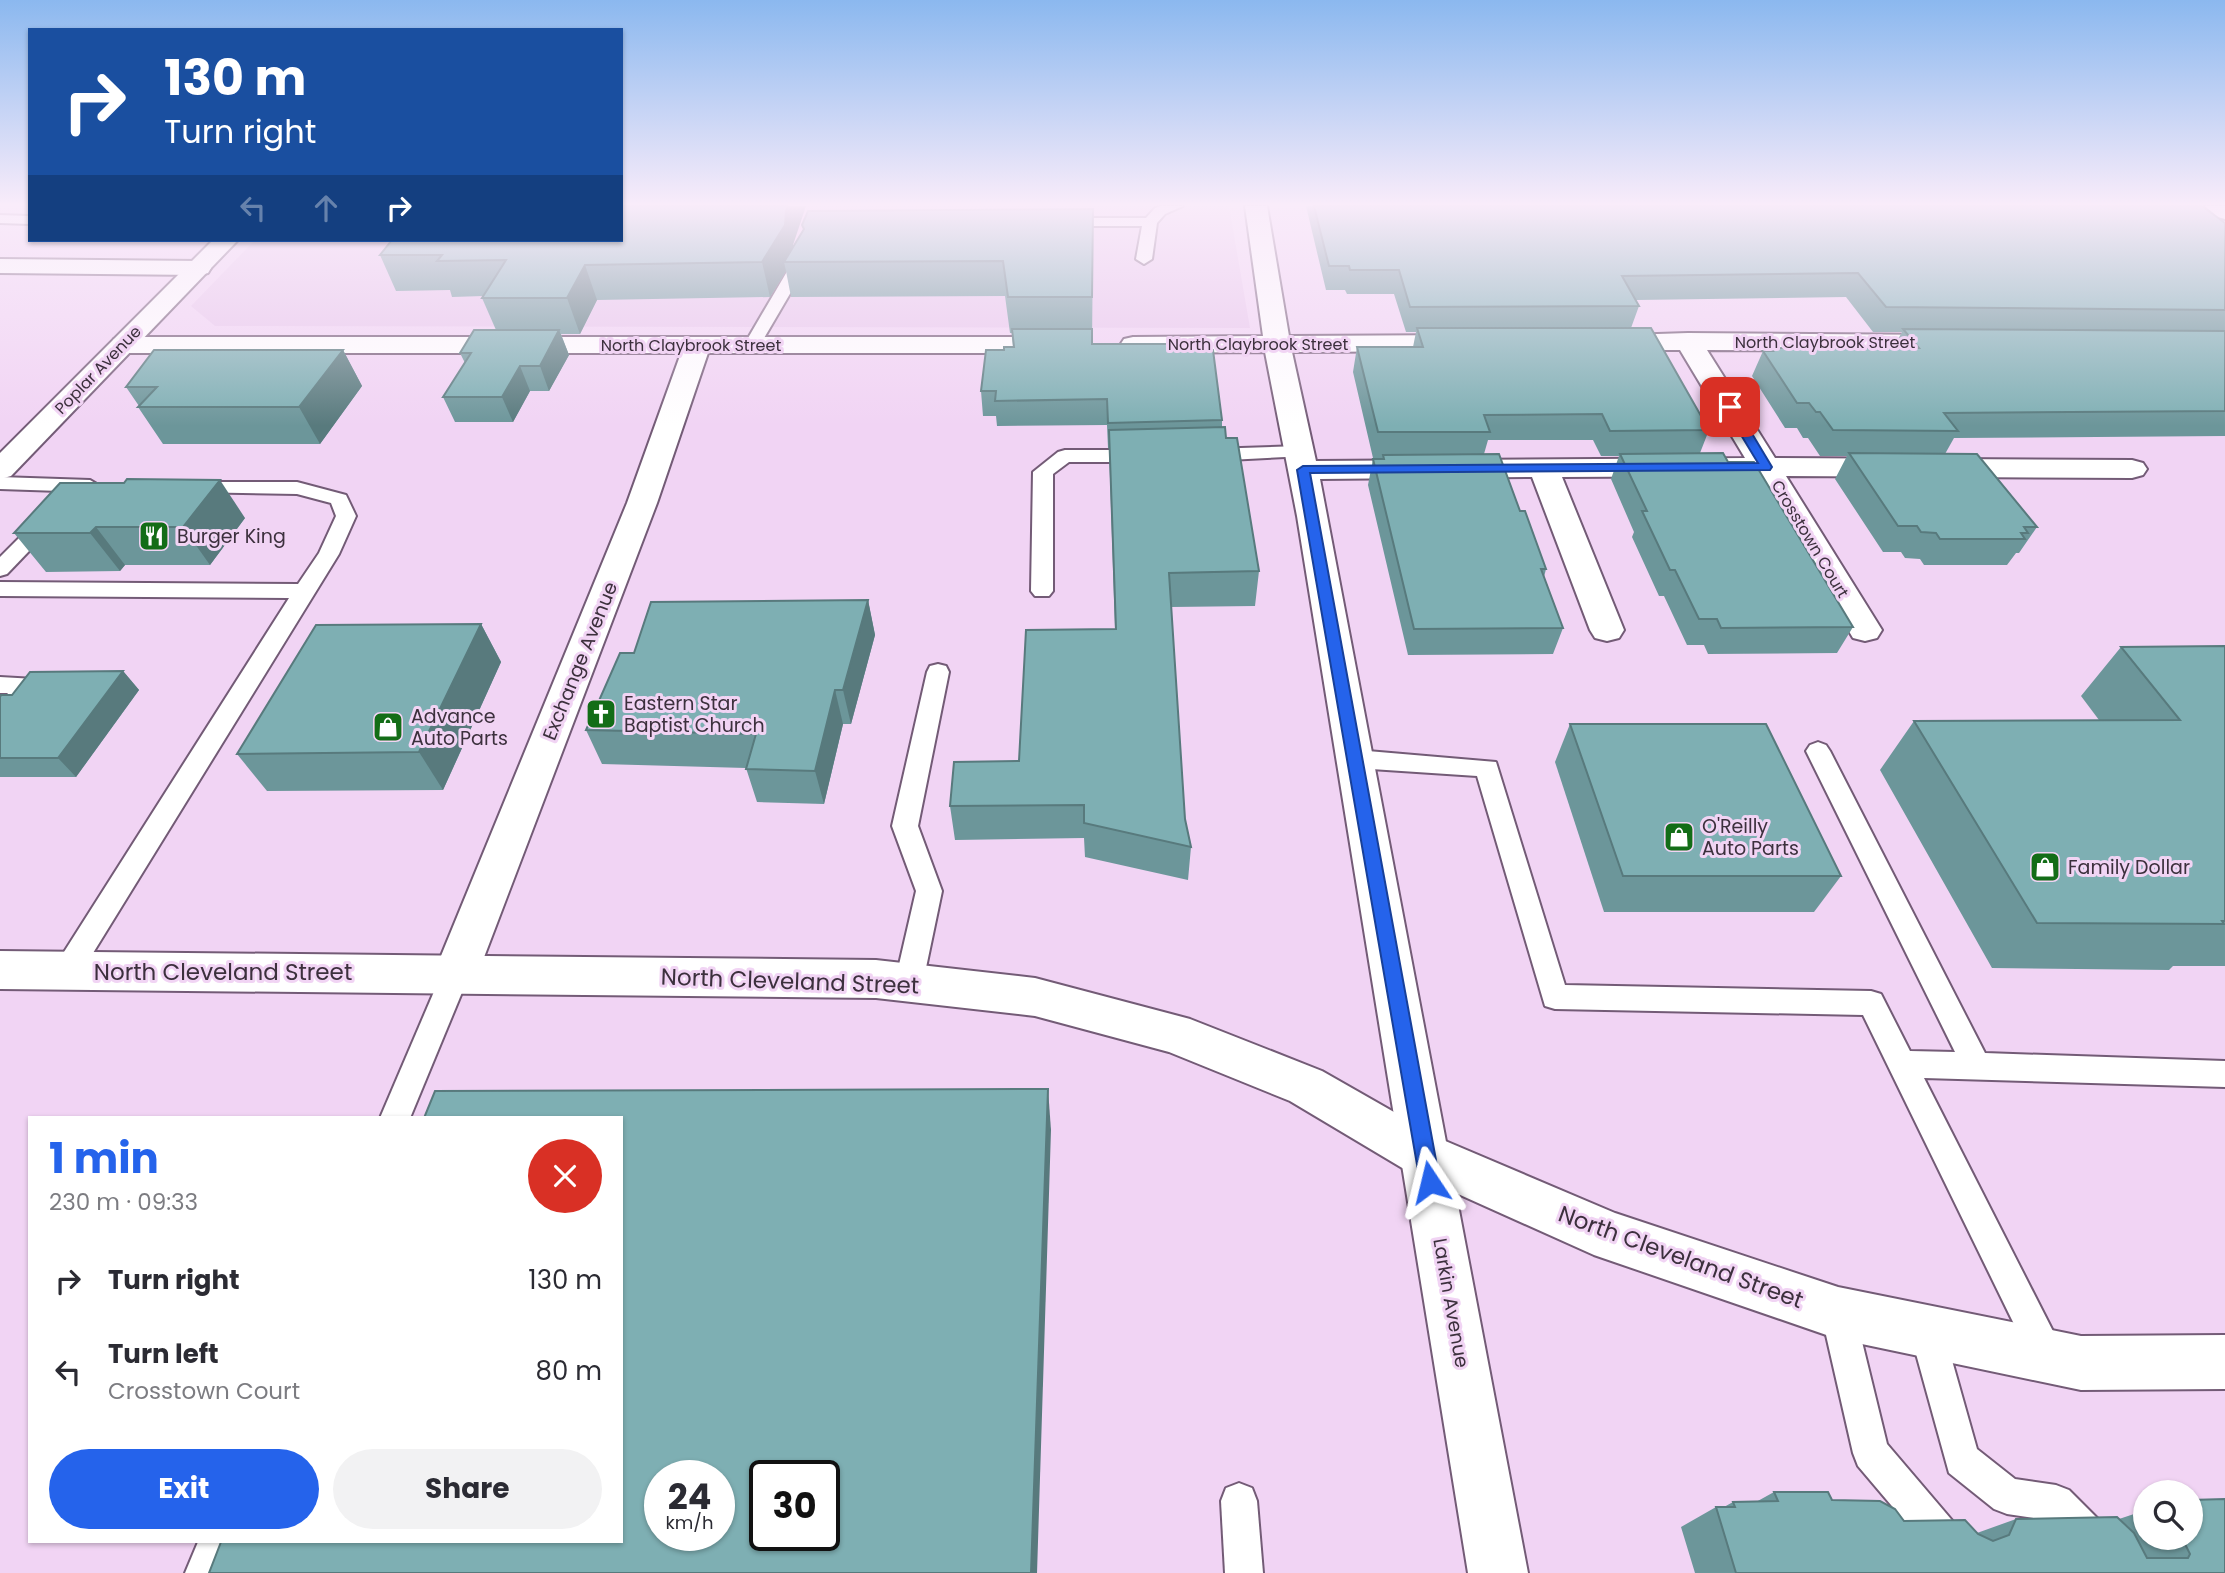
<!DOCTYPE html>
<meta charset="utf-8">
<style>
:root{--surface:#fff;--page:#f2f2f3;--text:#2b2b33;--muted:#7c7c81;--accent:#2563eb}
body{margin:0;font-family:Poppins,sans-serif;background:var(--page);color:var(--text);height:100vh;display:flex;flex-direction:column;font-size:26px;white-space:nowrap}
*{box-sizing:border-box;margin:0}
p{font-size:23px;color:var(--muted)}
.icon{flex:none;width:38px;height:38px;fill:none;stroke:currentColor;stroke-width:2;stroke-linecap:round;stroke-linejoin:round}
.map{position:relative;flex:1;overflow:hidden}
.drawer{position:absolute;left:28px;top:1116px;width:595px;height:427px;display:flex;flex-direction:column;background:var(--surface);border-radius:0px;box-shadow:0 2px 5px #0004}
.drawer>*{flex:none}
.top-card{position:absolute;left:28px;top:28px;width:595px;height:214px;border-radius:0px;box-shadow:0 2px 5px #0004;background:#1a4fa0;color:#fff;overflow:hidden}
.controls{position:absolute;left:2133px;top:1480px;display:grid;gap:14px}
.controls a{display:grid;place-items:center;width:70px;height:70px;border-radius:50%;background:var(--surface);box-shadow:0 2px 5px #0004;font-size:35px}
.speed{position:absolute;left:644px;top:1460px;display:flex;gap:14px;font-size:35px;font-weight:700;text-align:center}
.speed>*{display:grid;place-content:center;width:91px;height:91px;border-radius:50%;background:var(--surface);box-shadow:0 2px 5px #0004;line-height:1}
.speed small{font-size:18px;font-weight:400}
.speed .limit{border:4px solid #111;border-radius:10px;background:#fff;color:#111}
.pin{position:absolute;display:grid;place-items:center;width:60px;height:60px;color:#fff;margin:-30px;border-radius:14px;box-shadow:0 4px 10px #0006}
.me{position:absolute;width:77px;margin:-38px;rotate:350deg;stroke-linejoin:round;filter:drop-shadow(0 0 5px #0008)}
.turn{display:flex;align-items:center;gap:24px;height:147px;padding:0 21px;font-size:32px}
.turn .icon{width:91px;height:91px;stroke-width:2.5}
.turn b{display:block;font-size:49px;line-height:60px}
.lanes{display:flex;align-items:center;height:66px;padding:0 21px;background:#0003;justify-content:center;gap:35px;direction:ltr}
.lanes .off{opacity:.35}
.round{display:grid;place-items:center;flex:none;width:74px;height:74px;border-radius:37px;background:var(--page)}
.head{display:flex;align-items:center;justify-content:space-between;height:119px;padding:0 21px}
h1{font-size:42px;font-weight:700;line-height:52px;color:var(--accent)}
.cta{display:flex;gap:14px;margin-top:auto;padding:14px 21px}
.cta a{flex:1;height:80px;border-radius:42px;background:var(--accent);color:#fff;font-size:28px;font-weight:700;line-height:80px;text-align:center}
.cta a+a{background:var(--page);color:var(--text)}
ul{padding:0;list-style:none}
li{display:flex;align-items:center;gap:21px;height:91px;padding:0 21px}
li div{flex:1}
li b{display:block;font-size:26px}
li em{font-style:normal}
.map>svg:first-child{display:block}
.built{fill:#e8c7ec}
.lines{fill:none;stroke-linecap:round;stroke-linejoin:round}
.lane-casing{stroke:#735b76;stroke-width:4}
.street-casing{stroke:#735b76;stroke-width:4}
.secondary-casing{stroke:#735b76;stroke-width:4}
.lane{fill:#fff;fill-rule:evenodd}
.street{fill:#fff;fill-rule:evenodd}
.secondary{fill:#fff;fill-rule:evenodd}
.wall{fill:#6c969a}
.shaded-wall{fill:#587a7d}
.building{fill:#7eafb3;stroke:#587a7d;stroke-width:2;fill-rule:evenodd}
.route{fill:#2563eb;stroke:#184099;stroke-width:2}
.labels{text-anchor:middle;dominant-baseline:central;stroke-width:6;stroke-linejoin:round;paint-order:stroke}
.far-street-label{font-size:16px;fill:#3c303d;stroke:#f1d4f4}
.poi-label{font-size:19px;fill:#3c303d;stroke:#f1d4f4;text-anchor:start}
.street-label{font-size:19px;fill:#3c303d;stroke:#f1d4f4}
.near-street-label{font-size:23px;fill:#3c303d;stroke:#f1d4f4}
</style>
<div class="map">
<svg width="2225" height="1573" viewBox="0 0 2225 1573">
<rect width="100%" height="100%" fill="#f1d4f4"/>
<path class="built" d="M 621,206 L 1229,206 L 1250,328 L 215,326 L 191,306 L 255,240 L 621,240 Z"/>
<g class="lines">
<g class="lane-casing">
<g id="lane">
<path d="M 1161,206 L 1183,206 L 1165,214 L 1157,223 L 1152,259 L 1144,264 L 1136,259 L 1142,226 L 1060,226 L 1053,222 L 1060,218 L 1146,218 L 1155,208 Z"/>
<path d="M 0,215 L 30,216 L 30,224 L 0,223 Z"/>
<path d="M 800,258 L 808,263 L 760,345 L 758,349 L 746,349 L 744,345 L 792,263 Z"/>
<path d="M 1299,446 L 1306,448 L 1308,452 L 1306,456 L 1209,461 L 1200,455 L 1209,449 Z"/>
<path d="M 1065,450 L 1141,450 L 1150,456 L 1141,462 L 1069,462 L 1053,474 L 1053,591 L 1049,596 L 1035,596 L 1031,591 L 1033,472 L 1058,452 Z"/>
<path d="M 0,477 L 90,480 L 100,486 L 90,492 L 0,489 Z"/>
<path d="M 193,482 L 297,482 L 346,495 L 356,516 L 339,554 L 77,979 L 67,983 L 57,979 L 53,971 L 57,963 L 289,598 L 0,596 L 0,582 L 298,584 L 319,553 L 336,516 L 331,503 L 297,494 L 186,492 L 183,488 L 186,484 Z"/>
<path d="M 46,516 L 53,518 L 56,522 L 53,526 L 7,574 L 0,576 L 0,557 L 39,518 Z"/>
<path d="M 938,664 L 946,666 L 949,672 L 918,826 L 942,891 L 923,982 L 919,990 L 909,994 L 899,990 L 895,982 L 916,891 L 892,826 L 927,672 L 930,666 Z"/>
<path d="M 0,677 L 35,679 L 38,685 L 8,725 L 0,727 L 0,703 L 8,693 L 0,693 Z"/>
<path d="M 1818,742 L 1826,745 L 1830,751 L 1985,1053 L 2225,1061 L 2225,1087 L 1924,1078 L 2059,1343 L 2064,1355 L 2059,1367 L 2047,1372 L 2035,1367 L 1863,1015 L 1555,1009 L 1545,1006 L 1477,776 L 1356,768 L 1348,765 L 1344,759 L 1348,753 L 1356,750 L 1496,762 L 1565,985 L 1871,991 L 1881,994 L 1910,1051 L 1955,1052 L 1806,751 L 1810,745 Z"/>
<path d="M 456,961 L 466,965 L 470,973 L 410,1118 L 380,1118 L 442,973 L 446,965 Z"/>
<path d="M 1838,1296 L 1850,1301 L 1855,1313 L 1887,1444 L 1956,1525 L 1962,1538 L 1956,1551 L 1943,1557 L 1930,1551 L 1858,1466 L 1853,1453 L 1821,1313 L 1826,1301 Z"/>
<path d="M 1927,1315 L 1939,1320 L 1944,1332 L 1977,1449 L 2015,1479 L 2056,1485 L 2069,1490 L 2103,1524 L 2125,1573 L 2087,1573 L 2077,1550 L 2047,1520 L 2007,1514 L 1994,1509 L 1949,1473 L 1910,1332 L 1915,1320 Z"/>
<path d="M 1239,1483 L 1252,1488 L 1257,1501 L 1263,1573 L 1225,1573 L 1221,1501 L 1226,1488 Z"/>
<path d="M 198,1542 L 236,1542 L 223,1573 L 185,1573 Z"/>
</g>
</g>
<g class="street-casing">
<g id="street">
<path d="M 1245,206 L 1267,206 L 1289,336 L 1468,335 L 1477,337 L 1481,343 L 1477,349 L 1468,351 L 1292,352 L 1316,461 L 1745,458 L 1680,350 L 1605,350 L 1596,348 L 1592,342 L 1596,336 L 1688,333 L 1947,335 L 1956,337 L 1960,343 L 1956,349 L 1947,351 L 1707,350 L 1775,458 L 2132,460 L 2143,463 L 2147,469 L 2143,475 L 2132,478 L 1786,476 L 1882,630 L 1877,638 L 1865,641 L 1853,638 L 1756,476 L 1562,477 L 1624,630 L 1619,638 L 1607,641 L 1595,638 L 1590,630 L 1532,477 L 1320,479 L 1528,1573 L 1468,1573 L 1297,516 L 1265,352 L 1133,353 L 1124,351 L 1120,345 L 1124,339 L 1133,337 L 1263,336 Z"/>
<path d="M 2205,206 L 2225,206 L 2225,219 L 2217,217 Z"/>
<path d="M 0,259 L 199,261 L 208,263 L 211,268 L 208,273 L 199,275 L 0,273 Z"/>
<path d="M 123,337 L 1066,337 L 1075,339 L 1079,345 L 1075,351 L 1066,353 L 708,353 L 657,503 L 478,973 L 471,986 L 456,992 L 441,986 L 434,973 L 627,503 L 681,353 L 123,353 L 114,351 L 110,345 L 114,339 Z"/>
</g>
</g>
<g class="secondary-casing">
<g id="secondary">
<path d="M 213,240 L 238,240 L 11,476 L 0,479 L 0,453 Z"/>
<path d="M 0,951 L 876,960 L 1035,978 L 1190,1019 L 1322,1071 L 1443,1140 L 1615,1213 L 1838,1287 L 2081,1336 L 2225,1335 L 2225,1389 L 2081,1390 L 1838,1339 L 1594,1255 L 1409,1172 L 1290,1101 L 1169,1052 L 1035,1016 L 876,998 L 0,989 Z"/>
</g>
</g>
<use href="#lane" class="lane"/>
<use href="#street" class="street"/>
<use href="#secondary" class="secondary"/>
</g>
<g class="wall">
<path d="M 1306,206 L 2202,206 L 2225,223 L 2225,436 L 1954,438 L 1945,454 L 2037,527 L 2019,553 L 2016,553 L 2007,565 L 1924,565 L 1920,559 L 1905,558 L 1901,552 L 1883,552 L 1835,479 L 1847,456 L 1820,456 L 1808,438 L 1803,438 L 1797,428 L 1785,428 L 1752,376 L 1763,351 L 1770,351 L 1771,348 L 1893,348 L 1902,332 L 1873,332 L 1846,297 L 1636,300 L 1639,306 L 1631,328 L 1709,430 L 1700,453 L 1728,462 L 1853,627 L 1837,653 L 1708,654 L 1704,645 L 1687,645 L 1664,596 L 1659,596 L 1632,537 L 1634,532 L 1611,479 L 1619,456 L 1601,456 L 1593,440 L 1488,440 L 1484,454 L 1520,511 L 1546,569 L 1544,577 L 1563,628 L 1553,654 L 1408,655 L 1368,485 L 1373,459 L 1383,458 L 1373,458 L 1353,372 L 1357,347 L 1413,347 L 1416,332 L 1406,332 L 1394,294 L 1347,294 L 1345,290 L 1326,290 Z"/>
<path d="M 1093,244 L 1092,344 L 1186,346 L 1196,350 L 1222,420 L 1222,427 L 1226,438 L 1259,571 L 1255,606 L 1171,607 L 1185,819 L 1191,847 L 1188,880 L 1085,857 L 1084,838 L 955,840 L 950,806 L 1019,761 L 1115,629 L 1109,448 L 1108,448 L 1107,425 L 997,426 L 996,416 L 983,416 L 981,391 L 1004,350 L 1013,347 L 1012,333 L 1010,333 L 1005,296 L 791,297 L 786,271 L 770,297 L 597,300 L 580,334 L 561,334 L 569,355 L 549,391 L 530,391 L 513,422 L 455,422 L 443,397 L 465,363 L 460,353 L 496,330 L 482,298 L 483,296 L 452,297 L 450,290 L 396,291 L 380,255 L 793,245 L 792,248 Z"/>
<path d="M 343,350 L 362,386 L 320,444 L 163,444 L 138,407 L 139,406 L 126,387 Z"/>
<path d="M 124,483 L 245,518 L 210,565 L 125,565 L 120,571 L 46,572 L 14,533 Z"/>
<path d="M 868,600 L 875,635 L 851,724 L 843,724 L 824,804 L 757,802 L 746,768 L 602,764 L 586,730 L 634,653 Z"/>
<path d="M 481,624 L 501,662 L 443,790 L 267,791 L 237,754 Z"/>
<path d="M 2225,646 L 2225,966 L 2173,966 L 2169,970 L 1992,968 L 1880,770 L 1914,721 L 2099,720 L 2081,696 L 2121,647 Z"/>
<path d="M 123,671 L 139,690 L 76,777 L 0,777 L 0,697 Z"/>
<path d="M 1570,724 L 1841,876 L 1814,912 L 1604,912 L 1555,762 Z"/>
<path d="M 1774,1492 L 1832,1500 L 1904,1521 L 1977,1533 L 2016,1519 L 2119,1519 L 2146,1510 L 2146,1538 L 2191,1538 L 2225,1573 L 1695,1573 L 1681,1527 L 1716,1507 L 1724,1507 L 1733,1502 L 1756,1502 Z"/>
</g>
<g class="shaded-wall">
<path d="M 787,206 L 806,206 L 793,245 L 792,260 L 784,262 L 786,271 L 770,297 L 762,262 Z"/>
<path d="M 585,265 L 597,300 L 580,334 L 567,298 Z"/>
<path d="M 559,330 L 569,355 L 549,391 L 540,366 Z"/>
<path d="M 343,350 L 362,386 L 320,444 L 299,407 Z"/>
<path d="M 520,366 L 530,391 L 513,422 L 502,397 Z"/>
<path d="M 220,480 L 245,518 L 210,565 L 183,527 Z"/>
<path d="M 96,527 L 125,565 L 120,571 L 90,533 Z"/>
<path d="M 868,600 L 875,635 L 851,724 L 843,690 Z"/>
<path d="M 481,624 L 501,662 L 443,790 L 419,752 Z"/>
<path d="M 123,671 L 139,690 L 76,777 L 58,758 Z"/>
<path d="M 835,690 L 843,724 L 824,804 L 815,771 Z"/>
<path d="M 1048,1089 L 1051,1130 L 1037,1573 L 1031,1573 Z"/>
</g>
<g class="building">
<path d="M 621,206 L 787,206 L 786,211 L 785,225 L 762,262 L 585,265 L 567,298 L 482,298 L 506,260 L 437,261 L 442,255 L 380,255 L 392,240 L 621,240 Z"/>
<path d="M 1314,206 L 2202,206 L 2225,223 L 2225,310 L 1886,307 L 1858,273 L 1622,276 L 1639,306 L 1410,307 L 1399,270 L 1350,270 L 1349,266 L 1329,266 Z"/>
<path d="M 1093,209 L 1092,297 L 1008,297 L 1003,261 L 784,262 L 804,229 L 802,225 L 808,211 Z"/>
<path d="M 1417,328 L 1651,328 L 1709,430 L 1610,431 L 1602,414 L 1484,415 L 1490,432 L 1378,432 L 1357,347 L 1423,347 Z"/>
<path d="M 1012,329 L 1092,329 L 1092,344 L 1186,344 L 1186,346 L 1196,346 L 1196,350 L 1213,350 L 1222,420 L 1108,423 L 1107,399 L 995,401 L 996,391 L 981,391 L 986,350 L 1004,350 L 1004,347 L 1014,347 Z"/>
<path d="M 1903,329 L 2225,331 L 2225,411 L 1944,413 L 1958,431 L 1833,430 L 1820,412 L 1816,412 L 1809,403 L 1797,403 L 1763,351 L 1773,351 L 1771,348 L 1919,348 Z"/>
<path d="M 474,330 L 559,330 L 540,366 L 520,366 L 502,397 L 443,397 L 471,353 L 460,353 Z"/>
<path d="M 154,350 L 343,350 L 299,407 L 138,407 L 157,387 L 126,387 Z"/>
<path d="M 1225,427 L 1226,438 L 1237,438 L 1259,571 L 1169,573 L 1185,819 L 1191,847 L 1084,823 L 1084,805 L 950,806 L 954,762 L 1019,761 L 1026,630 L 1116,629 L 1109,430 Z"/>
<path d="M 1723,453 L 1728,462 L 1754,462 L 1853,627 L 1721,628 L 1717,619 L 1699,619 L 1675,570 L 1670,570 L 1642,511 L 1647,511 L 1620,454 Z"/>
<path d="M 1849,453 L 1977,454 L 2037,527 L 2024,527 L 2028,533 L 2021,533 L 2025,539 L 1940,539 L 1936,533 L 1921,532 L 1917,526 L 1898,526 Z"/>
<path d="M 1499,454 L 1520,511 L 1525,511 L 1546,569 L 1541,569 L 1563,628 L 1414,629 L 1373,459 L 1384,459 L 1383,455 Z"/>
<path d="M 127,479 L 220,480 L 183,527 L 96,527 L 90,533 L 14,533 L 60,483 L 124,483 Z"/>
<path d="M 868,600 L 843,690 L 835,690 L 815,771 L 746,769 L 756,734 L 586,730 L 620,653 L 634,653 L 651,602 Z"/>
<path d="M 481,624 L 419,752 L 237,754 L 316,625 Z"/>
<path d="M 2225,646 L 2225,921 L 2222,921 L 2224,924 L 2037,923 L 1914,721 L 2180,720 L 2121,647 Z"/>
<path d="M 123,671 L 58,758 L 0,758 L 0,697 L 1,695 L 12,695 L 30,672 Z"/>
<path d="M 1570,724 L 1766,724 L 1841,876 L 1623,876 Z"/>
<path d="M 1048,1089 L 1031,1573 L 209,1573 L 221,1542 L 621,1542 L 621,1118 L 424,1118 L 435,1091 ZM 660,1475 L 719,1475 L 719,1535 L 660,1535 ZM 765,1475 L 824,1475 L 824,1535 L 765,1535 Z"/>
<path d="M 1774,1492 L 1828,1492 L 1832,1500 L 1880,1501 L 1895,1509 L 1904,1521 L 1965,1520 L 1978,1534 L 1993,1541 L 2009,1535 L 2016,1519 L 2117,1517 L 2134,1533 L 2147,1558 L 2188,1558 L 2190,1554 L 2182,1538 L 2191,1538 L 2191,1500 L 2225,1499 L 2225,1573 L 1736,1573 L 1716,1507 L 1735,1507 L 1733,1502 L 1778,1501 Z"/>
</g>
<linearGradient id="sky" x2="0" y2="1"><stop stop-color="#8bb8ef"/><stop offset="0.48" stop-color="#f9ecfa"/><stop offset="1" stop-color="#f9ecfa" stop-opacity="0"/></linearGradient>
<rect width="2225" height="426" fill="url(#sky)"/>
<path class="route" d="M 1730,404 L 1736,407 L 1772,467 L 1770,470 L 1310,473 L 1440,1182 L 1437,1189 L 1430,1191 L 1423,1189 L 1420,1182 L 1297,470 L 1303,466 L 1758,463 L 1724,407 Z"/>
<defs>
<g id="restaurant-square" transform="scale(1.575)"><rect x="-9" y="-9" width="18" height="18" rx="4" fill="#136d17" stroke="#f1d4f4"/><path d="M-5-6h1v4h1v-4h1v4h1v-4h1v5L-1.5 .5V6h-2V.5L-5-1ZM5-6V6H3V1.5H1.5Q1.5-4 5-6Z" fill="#fff"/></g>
<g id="church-square" transform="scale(1.575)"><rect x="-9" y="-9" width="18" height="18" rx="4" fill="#136d17" stroke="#f1d4f4"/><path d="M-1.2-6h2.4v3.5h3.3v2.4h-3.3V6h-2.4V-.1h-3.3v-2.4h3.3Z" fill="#fff"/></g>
<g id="shop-square" transform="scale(1.575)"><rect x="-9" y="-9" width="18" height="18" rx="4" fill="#136d17" stroke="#f1d4f4"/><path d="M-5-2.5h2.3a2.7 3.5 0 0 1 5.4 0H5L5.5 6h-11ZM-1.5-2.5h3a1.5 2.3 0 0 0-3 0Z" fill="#fff"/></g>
</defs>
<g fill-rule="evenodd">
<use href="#restaurant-square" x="154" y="536"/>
<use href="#church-square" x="601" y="714"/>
<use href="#shop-square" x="388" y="727"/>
<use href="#shop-square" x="1679" y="837"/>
<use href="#shop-square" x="2045" y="867"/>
</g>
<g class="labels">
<g class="far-street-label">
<text x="1825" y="342">North Claybrook Street</text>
<text x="1258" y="344">North Claybrook Street</text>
<text x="691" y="345">North Claybrook Street</text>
<text transform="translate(98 370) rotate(-46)">Poplar Avenue</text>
<text transform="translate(1810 539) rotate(59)">Crosstown Court</text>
</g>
<g class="poi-label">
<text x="177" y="536">Burger King</text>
<text x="624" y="703">Eastern Star<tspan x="624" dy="22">Baptist Church</tspan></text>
<text x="411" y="716">Advance<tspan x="411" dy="22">Auto Parts</tspan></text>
<text x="1702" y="826">O'Reilly<tspan x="1702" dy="22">Auto Parts</tspan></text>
<text x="2068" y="867">Family Dollar</text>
</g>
<g class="street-label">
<text transform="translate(580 661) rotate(-68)">Exchange Avenue</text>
<text transform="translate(1451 1303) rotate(80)">Larkin Avenue</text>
</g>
<g class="near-street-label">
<text x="223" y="972">North Cleveland Street</text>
<text transform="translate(790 981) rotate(2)">North Cleveland Street</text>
<text transform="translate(1681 1257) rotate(20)">North Cleveland Street</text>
</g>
</g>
</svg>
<div class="controls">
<a><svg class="icon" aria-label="search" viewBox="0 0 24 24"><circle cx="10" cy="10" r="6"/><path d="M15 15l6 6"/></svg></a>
</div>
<div class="speed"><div>24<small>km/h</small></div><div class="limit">30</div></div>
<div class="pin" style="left:1730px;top:407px;background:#d93025"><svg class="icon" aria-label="arrive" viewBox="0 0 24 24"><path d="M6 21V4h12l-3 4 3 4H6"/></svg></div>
<svg class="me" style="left:1430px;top:1182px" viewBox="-20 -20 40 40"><path d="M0-17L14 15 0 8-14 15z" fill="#2563eb" stroke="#fff" stroke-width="4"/></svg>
<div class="top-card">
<div class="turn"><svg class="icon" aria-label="right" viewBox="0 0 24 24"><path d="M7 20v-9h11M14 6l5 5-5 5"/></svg><div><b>130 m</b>Turn right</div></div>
<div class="lanes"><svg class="icon off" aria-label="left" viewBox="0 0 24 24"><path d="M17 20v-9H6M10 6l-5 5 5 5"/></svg><svg class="icon off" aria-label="ahead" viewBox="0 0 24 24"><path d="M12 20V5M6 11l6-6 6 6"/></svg><svg class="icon" aria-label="right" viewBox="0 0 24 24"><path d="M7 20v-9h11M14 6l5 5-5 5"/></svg></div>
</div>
<section class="drawer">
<div class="head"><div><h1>1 min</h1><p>230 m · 09:33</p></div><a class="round" style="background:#d93025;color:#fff"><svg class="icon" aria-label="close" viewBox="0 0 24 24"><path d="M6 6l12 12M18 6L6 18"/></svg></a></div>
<ul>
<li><svg class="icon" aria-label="right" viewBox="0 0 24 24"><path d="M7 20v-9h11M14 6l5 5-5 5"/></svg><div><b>Turn right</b></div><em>130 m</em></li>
<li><svg class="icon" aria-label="left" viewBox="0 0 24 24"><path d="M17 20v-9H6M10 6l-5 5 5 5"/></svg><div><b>Turn left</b><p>Crosstown Court</p></div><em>80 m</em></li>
</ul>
<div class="cta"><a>Exit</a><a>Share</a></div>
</section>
</div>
